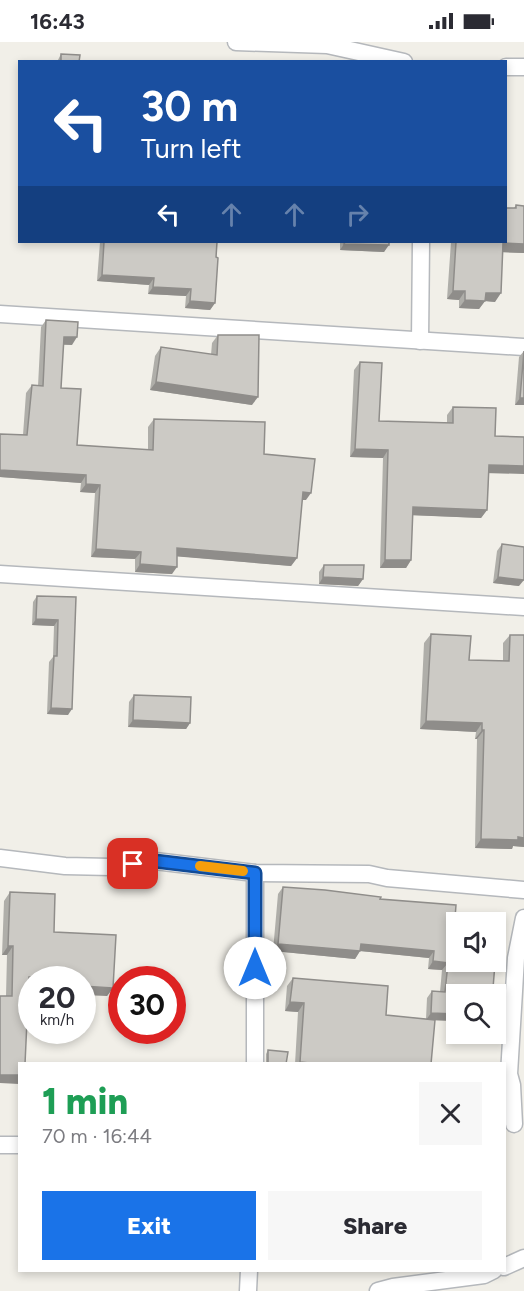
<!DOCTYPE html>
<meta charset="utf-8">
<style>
:root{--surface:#fff;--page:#f7f7f7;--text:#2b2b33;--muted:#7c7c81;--accent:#1a73e8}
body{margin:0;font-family:Figtree,sans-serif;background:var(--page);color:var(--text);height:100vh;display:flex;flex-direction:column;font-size:22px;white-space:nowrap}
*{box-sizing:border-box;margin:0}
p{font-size:20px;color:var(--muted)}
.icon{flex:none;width:33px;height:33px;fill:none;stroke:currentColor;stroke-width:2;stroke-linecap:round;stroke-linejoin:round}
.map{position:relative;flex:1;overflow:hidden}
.sheet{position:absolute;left:18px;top:1020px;width:488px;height:210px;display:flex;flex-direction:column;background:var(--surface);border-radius:0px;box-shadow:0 3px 9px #0003}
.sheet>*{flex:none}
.hud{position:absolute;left:18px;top:18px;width:489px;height:183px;border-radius:0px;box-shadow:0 3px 9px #0003;background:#1a4fa0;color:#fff;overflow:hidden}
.fabs{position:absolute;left:446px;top:870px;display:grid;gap:12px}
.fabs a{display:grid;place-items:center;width:60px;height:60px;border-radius:0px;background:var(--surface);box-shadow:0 3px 9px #0003;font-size:30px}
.speed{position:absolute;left:18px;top:924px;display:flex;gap:12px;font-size:30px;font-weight:700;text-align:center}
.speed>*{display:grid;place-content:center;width:78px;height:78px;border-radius:50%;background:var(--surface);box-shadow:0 3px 9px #0003;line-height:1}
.speed small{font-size:15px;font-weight:400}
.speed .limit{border:9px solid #d22;background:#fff;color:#111}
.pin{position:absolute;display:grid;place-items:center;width:51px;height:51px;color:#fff;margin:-26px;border-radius:12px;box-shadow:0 3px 9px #0006}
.me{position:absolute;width:66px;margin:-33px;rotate:0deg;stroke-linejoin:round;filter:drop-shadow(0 0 4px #0008)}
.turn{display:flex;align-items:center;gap:21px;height:126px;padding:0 24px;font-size:27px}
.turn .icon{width:78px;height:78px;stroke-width:2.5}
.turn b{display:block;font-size:42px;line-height:51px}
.lanes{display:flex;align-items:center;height:57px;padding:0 24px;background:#0003;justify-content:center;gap:30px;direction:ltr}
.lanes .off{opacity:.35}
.round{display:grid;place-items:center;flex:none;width:63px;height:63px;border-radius:0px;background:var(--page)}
.summary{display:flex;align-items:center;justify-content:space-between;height:102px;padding:0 24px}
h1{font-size:36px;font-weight:800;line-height:45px;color:#1e9e55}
.primary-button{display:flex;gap:12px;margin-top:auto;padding:12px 24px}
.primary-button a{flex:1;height:69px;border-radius:0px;background:var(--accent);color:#fff;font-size:24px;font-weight:800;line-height:69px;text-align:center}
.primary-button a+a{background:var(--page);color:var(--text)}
.status{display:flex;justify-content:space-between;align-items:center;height:42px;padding:0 30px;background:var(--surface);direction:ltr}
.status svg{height:16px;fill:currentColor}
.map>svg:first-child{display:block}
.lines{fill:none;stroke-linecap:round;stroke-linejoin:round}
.minor-casing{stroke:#b5b8bc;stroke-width:19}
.minor{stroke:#fff;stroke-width:16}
.wall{fill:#afaea9}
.shaded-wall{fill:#8f8d8a}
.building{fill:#cccac5;stroke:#8f8d8a;stroke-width:1.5}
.route-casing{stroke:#114b97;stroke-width:15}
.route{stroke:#1a73e8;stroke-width:10}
.slow{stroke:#f59e0b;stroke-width:10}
</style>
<div class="status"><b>16:43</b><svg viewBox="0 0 49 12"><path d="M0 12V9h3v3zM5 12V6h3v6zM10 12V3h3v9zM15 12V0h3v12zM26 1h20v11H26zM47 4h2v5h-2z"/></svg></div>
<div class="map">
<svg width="524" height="1249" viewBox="0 0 524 1249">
<rect width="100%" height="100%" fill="#f1efe8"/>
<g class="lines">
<g class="minor-casing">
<g id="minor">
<path d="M 236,0 L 327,3 L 404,20"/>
<path d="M 506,25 L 524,25"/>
<path d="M 0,272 L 524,305"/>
<path d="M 420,299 L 421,200"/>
<path d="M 0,532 L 524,565"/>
<path d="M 0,816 L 65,824 L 111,825 L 155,819 L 255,831 L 369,832 L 387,836 L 524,848"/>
<path d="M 255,1022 L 255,831"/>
<path d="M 514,1082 L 512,1043 L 509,1032 L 516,916 L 524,876"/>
<path d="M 0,1103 L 20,1103"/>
<path d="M 504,1225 L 524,1216"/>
<path d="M 248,1249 L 249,1228"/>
<path d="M 378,1249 L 393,1245 L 484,1233 L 494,1228"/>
</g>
</g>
<use href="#minor" class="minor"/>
</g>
<g class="wall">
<path d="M 61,12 L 79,20 L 57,20 Z"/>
<path d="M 516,163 L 524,164 L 524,211 L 503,210 L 495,260 L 485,259 L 479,267 L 459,266 L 459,258 L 447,257 L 451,200 L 506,200 L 514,166 Z"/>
<path d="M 100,200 L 217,200 L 215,261 L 210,268 L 185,266 L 186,254 L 148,252 L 149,243 L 97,239 Z"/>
<path d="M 340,200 L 389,200 L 384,210 L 340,208 Z"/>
<path d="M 46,278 L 72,303 L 63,303 L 61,346 L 77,403 L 148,408 L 148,385 L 154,377 L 264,412 L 306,458 L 302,458 L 297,516 L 291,524 L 177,514 L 172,532 L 135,530 L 135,517 L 91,515 L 95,451 L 80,450 L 81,441 L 0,435 L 0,392 L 23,393 L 26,351 L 32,343 L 38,344 L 41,285 Z"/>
<path d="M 218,293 L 252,363 L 150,348 L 155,314 L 161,305 L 211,313 L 212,301 Z"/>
<path d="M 524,309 L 524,363 L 515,363 L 519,315 Z"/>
<path d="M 360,320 L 379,379 L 447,381 L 447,373 L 453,365 L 489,431 L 487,468 L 481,476 L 412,473 L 411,518 L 406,526 L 380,526 L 383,416 L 350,415 L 354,328 Z"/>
<path d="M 502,502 L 519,544 L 493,541 L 497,509 Z"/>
<path d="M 324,523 L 363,537 L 358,544 L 319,542 L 319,530 Z"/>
<path d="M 37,554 L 76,555 L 68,673 L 47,672 L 49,620 L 53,615 L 54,584 L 32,583 L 33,560 Z"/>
<path d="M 431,592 L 469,618 L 503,619 L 503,601 L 510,593 L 524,593 L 524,805 L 513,804 L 512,807 L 475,806 L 477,697 L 475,697 L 476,690 L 420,687 L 424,601 Z"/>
<path d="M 134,653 L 190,681 L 186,687 L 128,685 L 129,660 Z"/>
<path d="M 283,845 L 380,857 L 455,876 L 456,880 L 493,946 L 489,952 L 456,952 L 456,979 L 435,978 L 431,1022 L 295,1022 L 298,970 L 285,969 L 287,944 L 293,936 L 386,973 L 426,977 L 427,956 L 432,949 L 440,950 L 442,928 L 428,927 L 429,916 L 360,909 L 355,917 L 273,909 L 278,852 Z"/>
<path d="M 10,850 L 113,946 L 107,954 L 82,938 L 32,938 L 32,943 L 28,943 L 20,1022 L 20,1040 L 19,1042 L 6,954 L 7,913 L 2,913 L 4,859 Z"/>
<path d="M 268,1008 L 286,1022 L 266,1022 L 266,1012 Z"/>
</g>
<g class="shaded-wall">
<path d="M 503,201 L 524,202 L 524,211 L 497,210 Z"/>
<path d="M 344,202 L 389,203 L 384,210 L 340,208 Z"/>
<path d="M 102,233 L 154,236 L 149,243 L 97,239 Z"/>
<path d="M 153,245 L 191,247 L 186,254 L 148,252 Z"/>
<path d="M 453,249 L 465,249 L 459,258 L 447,257 Z"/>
<path d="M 486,251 L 501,251 L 495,260 L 485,259 L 479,267 L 459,266 L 465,258 Z"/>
<path d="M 190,259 L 215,261 L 210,268 L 185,266 Z"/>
<path d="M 64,295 L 77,295 L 72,303 L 59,302 Z"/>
<path d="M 156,340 L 258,355 L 252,363 L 150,348 Z"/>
<path d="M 520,356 L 524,356 L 524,363 L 515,363 Z"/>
<path d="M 355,407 L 388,408 L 383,416 L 350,415 Z"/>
<path d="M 489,423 L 524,424 L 524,432 L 484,431 Z"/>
<path d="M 0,428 L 86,433 L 81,441 L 0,435 Z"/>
<path d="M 86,442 L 100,443 L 95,451 L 80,450 Z"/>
<path d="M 303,450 L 311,451 L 306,458 L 298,458 Z"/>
<path d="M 413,465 L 487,468 L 481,476 L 407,473 Z"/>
<path d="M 177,506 L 297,516 L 291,524 L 172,514 Z"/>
<path d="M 96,507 L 141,510 L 135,517 L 91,515 Z"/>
<path d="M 385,518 L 411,518 L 406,526 L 380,526 Z"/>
<path d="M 140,522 L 177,525 L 172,532 L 135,530 Z"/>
<path d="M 323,535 L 363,537 L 358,544 L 319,542 Z"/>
<path d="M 498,535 L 524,538 L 519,544 L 493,541 Z"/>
<path d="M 36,577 L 58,578 L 54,584 L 32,583 Z"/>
<path d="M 51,666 L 72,667 L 68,673 L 47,672 Z"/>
<path d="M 133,678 L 190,681 L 186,687 L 128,685 Z"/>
<path d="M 426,679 L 482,681 L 476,690 L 420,687 Z"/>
<path d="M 482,688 L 484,688 L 477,697 L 475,697 Z"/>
<path d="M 518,795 L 524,796 L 524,805 L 513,804 L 512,807 L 475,806 L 481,797 Z"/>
<path d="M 278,902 L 361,902 L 434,909 L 429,916 L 360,909 L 355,917 L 273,909 Z"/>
<path d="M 8,904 L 13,904 L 7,913 L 2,913 Z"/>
<path d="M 433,919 L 448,921 L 442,928 L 428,927 Z"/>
<path d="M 29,935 L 75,936 L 74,938 L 32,938 L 32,943 L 23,943 Z"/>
<path d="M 82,944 L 113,946 L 107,954 L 82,953 Z"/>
<path d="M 489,946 L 493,946 L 489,952 L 483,952 Z"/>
<path d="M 290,960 L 304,961 L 298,970 L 285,969 Z"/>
<path d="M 431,971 L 456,972 L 456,979 L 426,978 Z"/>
<path d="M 0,1033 L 20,1033 L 20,1040 L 19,1042 L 0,1041 Z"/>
</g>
<g class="building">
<path d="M 61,12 L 80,13 L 79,20 L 61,20 Z"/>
<path d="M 516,163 L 524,164 L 524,202 L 503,201 L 501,251 L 486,251 L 485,259 L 465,258 L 465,249 L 453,249 L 456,200 L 506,200 L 506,166 L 516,166 Z"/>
<path d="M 104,200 L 217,200 L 216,215 L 218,216 L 215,261 L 190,259 L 191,247 L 153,245 L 154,236 L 102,233 Z"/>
<path d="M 345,200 L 389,200 L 389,203 L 344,202 Z"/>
<path d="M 46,278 L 78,280 L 77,295 L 64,295 L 61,346 L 81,347 L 77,403 L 153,408 L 154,377 L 265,380 L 264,412 L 315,417 L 311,451 L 303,450 L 297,516 L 177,506 L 177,525 L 140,522 L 141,510 L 96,507 L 100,443 L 86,442 L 86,433 L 0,428 L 0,392 L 27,393 L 32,343 L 43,344 Z"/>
<path d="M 218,293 L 259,293 L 258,355 L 156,340 L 161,305 L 217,313 Z"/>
<path d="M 524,309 L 524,356 L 520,356 Z"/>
<path d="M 360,320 L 382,321 L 379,379 L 453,381 L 453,365 L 496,366 L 495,394 L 524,395 L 524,424 L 489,423 L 487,468 L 413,465 L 411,518 L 385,518 L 388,408 L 355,407 Z"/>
<path d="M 502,502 L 524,505 L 524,538 L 498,535 Z"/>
<path d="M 324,523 L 364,523 L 363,537 L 323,535 Z"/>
<path d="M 37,554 L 76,555 L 72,667 L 51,666 L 54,614 L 57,614 L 58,578 L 36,577 Z"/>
<path d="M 431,592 L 471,594 L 469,618 L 509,619 L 510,593 L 524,593 L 524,796 L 518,795 L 518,798 L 481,797 L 484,688 L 482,688 L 482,681 L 426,679 Z"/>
<path d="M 134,653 L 191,655 L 190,681 L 133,678 Z"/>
<path d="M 283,845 L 325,848 L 381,855 L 380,857 L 456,863 L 455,876 L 488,879 L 488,880 L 456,880 L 456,920 L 495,920 L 495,885 L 498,885 L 493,946 L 489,946 L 489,951 L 484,951 L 484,952 L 456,952 L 456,972 L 431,971 L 432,949 L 445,950 L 448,921 L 433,919 L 434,909 L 361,902 L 360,909 L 278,902 Z"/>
<path d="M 10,850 L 55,852 L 54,890 L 116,893 L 113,946 L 82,944 L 82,938 L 75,938 L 75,936 L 29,935 L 25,1022 L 20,1022 L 20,1033 L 0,1033 L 0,954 L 12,954 L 13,904 L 8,904 Z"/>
<path d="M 293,936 L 388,944 L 386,973 L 435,978 L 431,1022 L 382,1021 L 382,1022 L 319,1022 L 300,1020 L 304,961 L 290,960 Z"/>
<path d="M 268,1008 L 288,1010 L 286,1022 L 268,1022 Z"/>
</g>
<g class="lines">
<g class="route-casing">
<path id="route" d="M 133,822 L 155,819 L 255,831 L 255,926"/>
</g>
<use href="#route" class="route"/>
<path class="slow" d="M 200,824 L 243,829"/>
</g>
</svg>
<div class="fabs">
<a><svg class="icon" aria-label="sound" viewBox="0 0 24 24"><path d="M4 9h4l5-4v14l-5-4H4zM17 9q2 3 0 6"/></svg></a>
<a><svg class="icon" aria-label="search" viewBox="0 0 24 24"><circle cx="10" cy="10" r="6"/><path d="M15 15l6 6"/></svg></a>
</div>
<div class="speed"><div>20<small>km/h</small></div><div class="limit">30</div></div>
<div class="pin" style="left:133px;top:822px;background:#d93025"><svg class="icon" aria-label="arrive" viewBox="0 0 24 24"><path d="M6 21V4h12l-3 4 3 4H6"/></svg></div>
<svg class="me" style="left:255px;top:926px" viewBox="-20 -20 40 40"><circle r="19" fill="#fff"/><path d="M0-13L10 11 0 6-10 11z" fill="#1a73e8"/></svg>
<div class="hud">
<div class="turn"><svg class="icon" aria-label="left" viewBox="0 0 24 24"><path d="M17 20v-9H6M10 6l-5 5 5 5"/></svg><div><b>30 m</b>Turn left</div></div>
<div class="lanes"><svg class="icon" aria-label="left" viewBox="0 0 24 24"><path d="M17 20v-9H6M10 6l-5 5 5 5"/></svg><svg class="icon off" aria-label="ahead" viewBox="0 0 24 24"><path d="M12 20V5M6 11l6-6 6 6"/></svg><svg class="icon off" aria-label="ahead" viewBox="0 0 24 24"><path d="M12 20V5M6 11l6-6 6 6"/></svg><svg class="icon off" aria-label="right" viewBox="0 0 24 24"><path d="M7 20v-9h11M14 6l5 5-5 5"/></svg></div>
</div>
<section class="sheet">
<div class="summary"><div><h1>1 min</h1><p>70 m · 16:44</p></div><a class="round"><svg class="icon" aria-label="close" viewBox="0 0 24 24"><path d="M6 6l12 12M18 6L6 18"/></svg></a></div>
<div class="primary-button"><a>Exit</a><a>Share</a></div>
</section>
</div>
